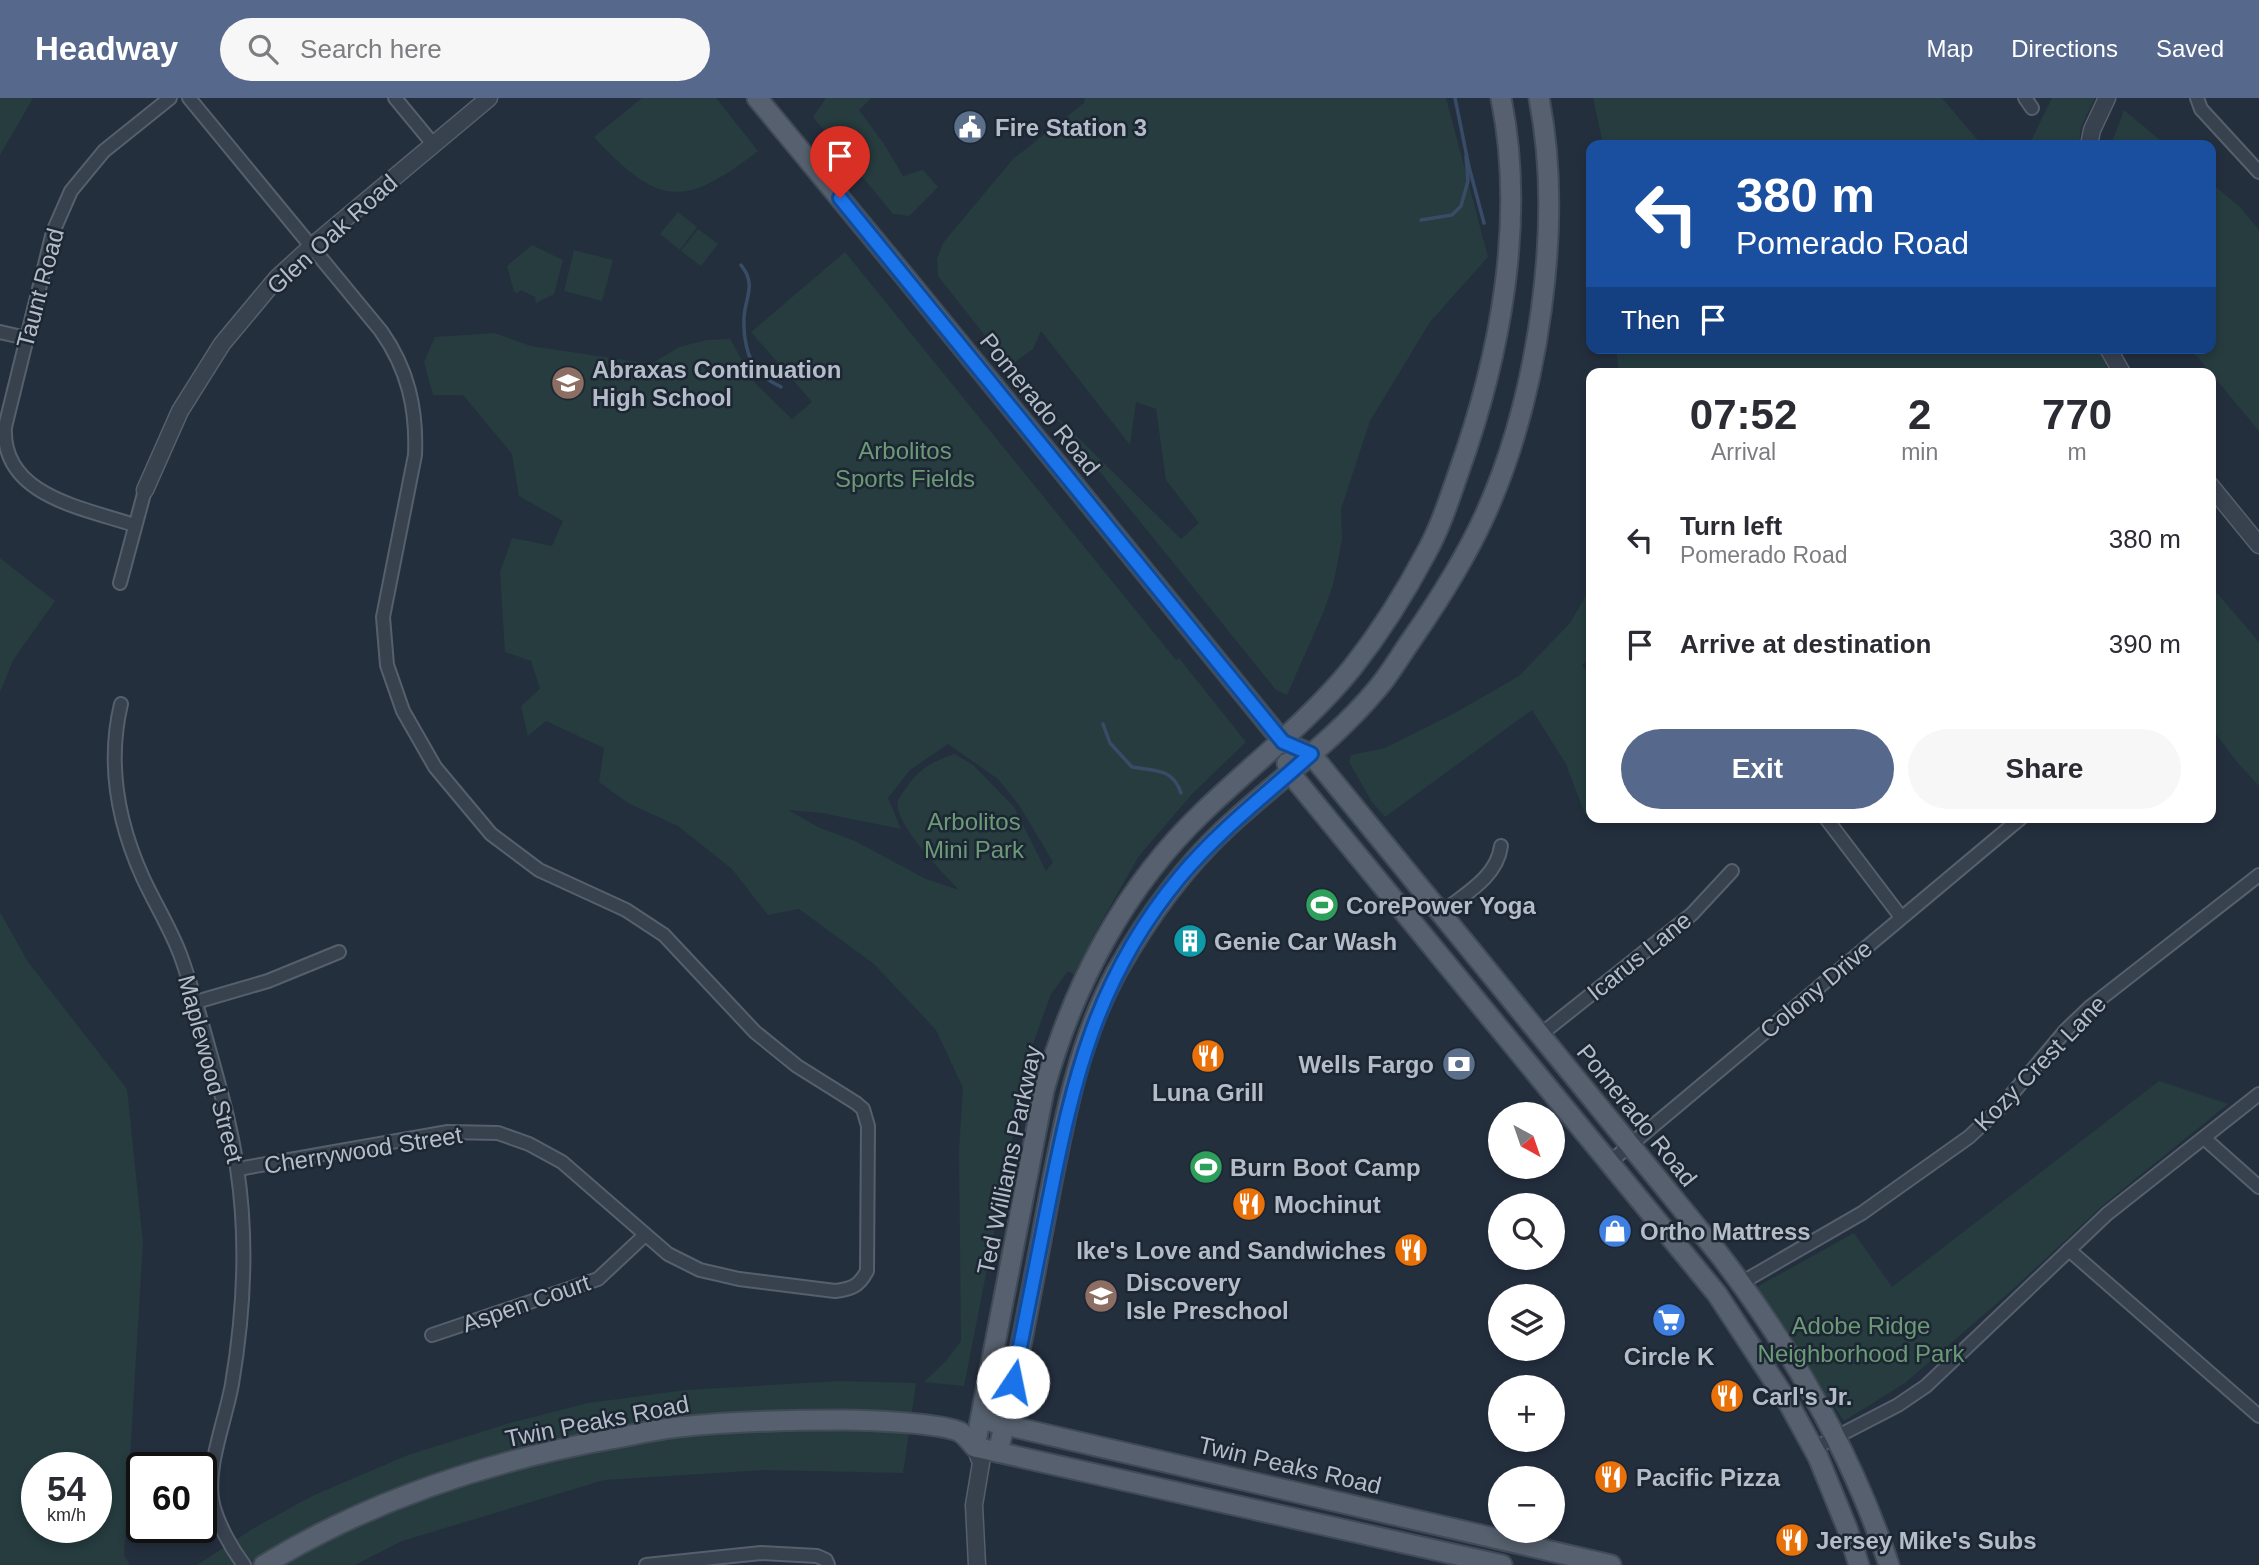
<!DOCTYPE html>
<meta charset="utf-8">
<style>
:root{--surface:#fff;--page:#f7f7f7;--text:#2b2b33;--muted:#7c7c81;--accent:#56698c}
body{margin:0;font-family:Arial,sans-serif;background:var(--page);color:var(--text);height:100vh;display:flex;flex-direction:column;font-size:26px;white-space:nowrap}
*{box-sizing:border-box;margin:0}
p{font-size:23px;color:var(--muted)}
.icon{flex:none;width:38px;height:38px;fill:none;stroke:currentColor;stroke-width:2;stroke-linecap:round;stroke-linejoin:round}
.map{position:relative;flex:1;overflow:hidden}
.side{position:absolute;left:1586px;top:270px;width:630px;height:455px;display:flex;flex-direction:column;background:var(--surface);border-radius:14px;box-shadow:0 4px 10px #0003}
.side>*{flex:none}
.guide{position:absolute;left:1586px;top:42px;width:630px;height:214px;border-radius:14px;box-shadow:0 4px 10px #0003;background:#1a4fa0;color:#fff;overflow:hidden}
.needle{width:46px;rotate:140deg}
.fabs{position:absolute;left:1488px;top:1004px;display:grid;gap:14px}
.fabs a{display:grid;place-items:center;width:77px;height:77px;border-radius:50%;background:var(--surface);box-shadow:0 4px 10px #0003;font-size:35px}
.speed{position:absolute;left:21px;top:1354px;display:flex;gap:14px;font-size:35px;font-weight:700;text-align:center}
.speed>*{display:grid;place-content:center;width:91px;height:91px;border-radius:50%;background:var(--surface);box-shadow:0 4px 10px #0003;line-height:1}
.speed small{font-size:18px;font-weight:400}
.speed .limit{border:4px solid #111;border-radius:10px;background:#fff;color:#111}
.pin{position:absolute;display:grid;place-items:center;width:60px;height:60px;color:#fff;margin:-72px -30px;border-radius:50% 50% 50% 0;rotate:-45deg;box-shadow:0 0 7px #0007}
.pin .icon{rotate:45deg}
.me{position:absolute;width:77px;margin:-38px;rotate:11deg;stroke-linejoin:round;filter:drop-shadow(0 0 5px #0008)}
.turn{display:flex;align-items:center;gap:24px;height:147px;padding:0 35px;font-size:32px}
.turn .icon{width:91px;height:91px;stroke-width:2.5}
.turn b{display:block;font-size:49px;line-height:60px}
.then{display:flex;align-items:center;height:66px;padding:0 35px;background:#0003;gap:14px;font-size:26px}
.eta{display:flex;justify-content:space-evenly;align-items:center;height:119px;text-align:center}
.eta b{font-size:42px;font-weight:700;line-height:49px}
.action{display:flex;gap:14px;margin-top:auto;padding:14px 35px}
.action a{flex:1;height:80px;border-radius:42px;background:var(--accent);color:#fff;font-size:28px;font-weight:700;line-height:80px;text-align:center}
.action a+a{background:var(--page);color:var(--text)}
ul{padding:0;list-style:none}
li{display:flex;align-items:center;gap:21px;height:105px;padding:0 35px}
li div{flex:1}
li b{display:block;font-size:26px}
li em{font-style:normal}
header{display:flex;align-items:center;gap:42px;box-sizing:border-box;height:98px;padding:0 35px;background:var(--accent);color:#fff}
header strong{font-size:33px}
nav{display:flex;gap:38px;margin-inline-start:auto;font-size:24px}
.search{width:490px;height:63px;background:var(--page);display:flex;align-items:center;gap:18px;box-sizing:border-box;padding:0 24px;border-radius:38px;color:var(--muted);font-size:26px}
.map>svg:first-child{display:block}
.green{fill:#263c3f;fill-rule:evenodd}
.lines{fill:none;stroke-linecap:round;stroke-linejoin:round}
.stream{stroke:#394c67;stroke-width:3.5}
.minor-casing{stroke:#565f6c;stroke-width:16}
.tertiary-casing{stroke:#565f6c;stroke-width:19}
.primary-casing{stroke:#414a57;stroke-width:23}
.minor{stroke:#38414e;stroke-width:12}
.tertiary{stroke:#38414e;stroke-width:16}
.primary{stroke:#56606e;stroke-width:19}
.route-casing{stroke:#114b97;stroke-width:18}
.route{stroke:#1a73e8;stroke-width:12}
.labels{text-anchor:middle;dominant-baseline:central;stroke-width:5;stroke-linejoin:round;paint-order:stroke}
.poi-label{font-size:24px;font-weight:bold;fill:#b4bcc9;stroke:#1d2633;text-anchor:start}
.street-label{font-size:24px;fill:#b4bcc9;stroke:#1d2633}
.park-label{font-size:24px;fill:#6b9a76;stroke:#1d2633}
</style>
<header>
<strong>Headway</strong>
<div class="search"><svg class="icon" aria-label="search" viewBox="0 0 24 24"><circle cx="10" cy="10" r="6"/><path d="M15 15l6 6"/></svg>Search here</div>
<nav><a>Map</a><a>Directions</a><a>Saved</a></nav>
</header>
<div class="map">
<svg width="2259" height="1467" viewBox="0 0 2259 1467">
<rect width="100%" height="100%" fill="#242f3e"/>
<g class="green">
<path d="M 0,0 L 33,0 L 0,57 Z"/>
<path d="M 642,0 L 716,0 L 758,53 C 683,111 658,108 594,39 Z"/>
<path d="M 826,0 L 871,0 L 859,12 L 884,46 L 903,78 L 923,72 L 938,89 L 909,118 L 893,116 L 813,19 Z"/>
<path d="M 1085,0 L 1446,0 L 1488,159 L 1430,224 L 1370,323 L 1341,411 L 1342,441 L 1334,483 L 1324,513 L 1287,597 L 1276,592 L 1050,312 L 1181,441 L 1199,425 L 1166,382 L 1156,311 L 1136,304 L 1130,347 L 1041,233 L 1033,251 L 1009,268 L 938,178 L 937,161 L 943,145 L 1013,61 L 1084,5 Z"/>
<path d="M 1593,0 L 1942,0 L 1982,47 L 1601,47 L 1602,41 Z"/>
<path d="M 2052,0 L 2095,0 L 2081,29 L 2079,47 L 2029,47 Z"/>
<path d="M 2124,12 L 2166,47 L 2111,47 Z"/>
<path d="M 2210,84 L 2240,109 L 2259,132 L 2259,333 L 2190,250 L 2210,250 Z"/>
<path d="M 678,114 L 697,129 L 680,152 L 660,136 Z"/>
<path d="M 698,131 L 718,146 L 701,168 L 681,153 Z"/>
<path d="M 532,147 L 563,162 L 554,196 L 536,205 L 535,199 L 521,192 L 517,195 L 514,193 L 507,168 Z"/>
<path d="M 574,152 L 613,162 L 602,203 L 564,193 Z"/>
<path d="M 845,154 L 1176,562 L 1179,560 L 1246,644 L 1192,696 L 1139,758 L 1092,840 L 1093,842 L 1074,877 L 1068,873 L 1051,896 L 1029,957 L 964,1288 L 924,1284 L 946,1263 L 961,1243 L 959,1052 L 963,990 L 936,932 L 874,866 L 799,811 L 768,817 L 732,771 L 678,728 L 628,705 L 599,684 L 604,650 L 546,623 L 528,638 L 521,608 L 540,591 L 531,563 L 505,554 L 500,474 L 512,440 L 552,448 L 563,423 L 519,398 L 512,356 L 463,297 L 433,297 L 424,264 L 435,239 L 494,235 L 531,248 L 651,266 L 679,249 L 706,242 L 730,241 L 755,285 L 792,321 L 812,304 L 751,234 ZM 948,646 L 998,681 L 1019,707 L 1053,764 L 1046,773 L 1014,709 L 973,667 L 955,656 C 935,662 918,671 907,689 C 904,693 899,699 898,703 C 892,724 945,777 959,792 L 926,781 L 855,743 L 820,730 L 788,712 L 822,715 L 901,731 L 888,700 L 910,672 Z"/>
<path d="M 1616,250 L 2099,250 L 2109,275 L 1619,275 Z"/>
<path d="M 0,460 L 55,503 L 13,562 L 0,594 Z"/>
<path d="M 2210,487 L 2259,544 L 2259,688 L 2237,664 L 2210,628 Z"/>
<path d="M 1591,489 L 1591,560 L 1582,567 L 1591,579 L 1591,713 L 1585,716 L 1566,666 L 1532,612 L 1385,719 L 1372,704 L 1349,664 L 1351,657 L 1385,650 L 1455,615 L 1519,578 L 1570,525 Z"/>
<path d="M 0,814 L 28,864 L 127,991 L 143,1145 L 124,1457 L 130,1467 L 0,1467 ZM 37,1370 L 96,1370 L 96,1430 L 37,1430 Z"/>
<path d="M 2159,983 L 2228,1006 L 2102,1108 L 2011,1193 L 1905,1285 L 1844,1323 L 1755,1190 L 1854,1135 L 1892,1189 Z"/>
<path d="M 839,1283 L 916,1285 L 903,1375 L 765,1372 L 604,1382 L 402,1443 L 355,1467 L 197,1467 L 254,1430 L 312,1398 L 408,1357 L 510,1325 L 588,1305 L 686,1292 Z"/>
</g>
<g class="lines">
<g class="stream">
<path d="M 1455,0 L 1469,69 L 1484,125"/>
<path d="M 1421,122 L 1452,117 L 1461,108 L 1468,83 L 1466,58"/>
<path d="M 741,167 C 757,187 745,199 744,220 C 743,238 747,260 758,274 C 763,280 774,285 781,289"/>
<path d="M 1103,626 L 1110,645 L 1132,669 C 1155,673 1173,670 1181,695"/>
</g>
<g class="minor-casing">
<g id="minor">
<path d="M 189,0 L 381,233 C 408,271 417,311 415,357 L 383,519 L 387,567 L 403,613 L 435,669 L 491,736 L 539,772 L 626,812 L 664,837 L 755,934 L 797,968 L 856,1005 L 863,1011 L 868,1028 L 867,1173 C 859,1188 852,1191 835,1193 L 739,1181 L 700,1172 L 668,1156 L 562,1064 L 529,1046 L 498,1035 L 448,1034 L 238,1071"/>
<path d="M 395,0 L 433,46"/>
<path d="M 2025,0 L 2032,10"/>
<path d="M 2197,0 L 2201,11 L 2259,74"/>
<path d="M 0,234 L 26,240"/>
<path d="M 134,427 C 84,410 1,398 5,329 L 53,134 L 71,93 L 104,53 L 170,0"/>
<path d="M 120,485 L 145,392"/>
<path d="M 121,606 C 107,665 118,725 143,780 C 155,806 170,830 180,856 C 193,891 202,927 212,962 C 222,998 232,1034 237,1070 C 248,1142 244,1215 232,1286 C 226,1321 205,1371 213,1406 C 218,1426 231,1450 244,1467"/>
<path d="M 1825,719 L 1901,819"/>
<path d="M 1440,816 C 1463,797 1497,780 1501,748"/>
<path d="M 196,904 L 268,883 L 339,854"/>
<path d="M 1540,937 L 1692,816 L 1732,773"/>
<path d="M 2204,1040 L 2259,1089"/>
<path d="M 1610,1064 L 2022,719"/>
<path d="M 2069,1152 L 2259,1318"/>
<path d="M 1741,1185 L 1862,1115 L 1969,1039 L 2001,1009 L 2066,932 L 2090,909 L 2259,777"/>
<path d="M 432,1237 L 598,1181 L 645,1137"/>
<path d="M 1813,1351 L 1898,1307 L 1926,1288 L 2107,1116 L 2259,996"/>
<path d="M 646,1467 L 761,1455 L 817,1458 L 826,1462 L 828,1467"/>
</g>
</g>
<g class="tertiary-casing">
<g id="tertiary">
<path d="M 2089,47 L 2092,32 L 2107,0"/>
<path d="M 2108,250 L 2122,275"/>
<path d="M 2210,387 L 2259,447"/>
<path d="M 145,392 L 180,313 L 222,246 L 277,180 L 311,149 L 489,0"/>
<path d="M 975,1349 L 981,1365 L 974,1407 L 977,1467"/>
</g>
</g>
<g class="primary-casing">
<g id="primary">
<path d="M 757,0 L 906,180 L 1283,644 L 1311,656 L 1719,1156 C 1792,1251 1851,1353 1889,1467"/>
<path d="M 1287,665 L 1290,675 L 1717,1196 L 1789,1306 L 1818,1359 L 1847,1430 L 1859,1467"/>
<path d="M 992,1324 L 1611,1467"/>
<path d="M 975,1349 L 1044,992 C 1073,887 1125,788 1204,713 C 1254,665 1308,624 1352,570 C 1378,537 1406,493 1426,455 C 1440,430 1449,402 1458,376 C 1500,259 1526,123 1501,0"/>
<path d="M 998,1354 C 1018,1270 1033,1185 1049,1100 C 1064,1023 1078,945 1116,875 C 1146,822 1181,772 1226,730 C 1276,683 1333,644 1377,591 C 1390,576 1400,558 1412,541 C 1439,502 1465,461 1485,417 C 1538,300 1564,127 1539,0"/>
<path d="M 264,1467 C 370,1402 489,1363 611,1341 C 634,1337 657,1331 679,1329 C 734,1323 789,1322 844,1322 C 868,1322 941,1325 960,1334 C 965,1337 971,1345 975,1349 L 1502,1467"/>
</g>
</g>
<use href="#minor" class="minor"/>
<use href="#tertiary" class="tertiary"/>
<use href="#primary" class="primary"/>
</g>
<g class="lines">
<g class="route-casing">
<path id="route" d="M 840,100 L 1270,628 L 1283,644 L 1311,656 C 1267,696 1219,732 1180,779 C 1096,880 1073,982 1048,1108 C 1036,1167 1025,1226 1013,1284"/>
</g>
<use href="#route" class="route"/>
</g>
<defs>
<g id="civic-disc" transform="scale(1.75)"><circle r="9.5" fill="#5c6f8a" stroke="#1d2633"/><path d="M-.6-6.5H3V-4.5H.6V-3L4-1V1h2V6H-6V1h2V-1L-.6-3ZM-1.2 2.5V6h2.4V2.5Z" fill="#fff"/></g>
<g id="school-disc" transform="scale(1.75)"><circle r="9.5" fill="#8d6e63" stroke="#1d2633"/><path d="M0-5L7-2L0 1L-7-2ZM-4 1L0 2.5L4 1V4Q0 6-4 4Z" fill="#fff"/></g>
<g id="stadium-disc" transform="scale(1.75)"><circle r="9.5" fill="#2e9e5b" stroke="#1d2633"/><path d="M0-5a6.5 5 0 1 0 0 10a6.5 5 0 1 0 0-10ZM-3.5-1.8h7v3.6h-7Z" fill="#fff"/></g>
<g id="building-disc" transform="scale(1.75)"><circle r="9.5" fill="#0f9aa8" stroke="#1d2633"/><path d="M-4-6H4V6H1V3H-1V6H-4ZM-2.5-4.3h1.7v1.8h-1.7ZM.8-4.3h1.7v1.8H.8ZM-2.5-1h1.7V.8h-1.7ZM.8-1h1.7V.8H.8Z" fill="#fff"/></g>
<g id="restaurant-disc" transform="scale(1.75)"><circle r="9.5" fill="#e8710a" stroke="#1d2633"/><path d="M-5-6h1v4h1v-4h1v4h1v-4h1v5L-1.5 .5V6h-2V.5L-5-1ZM5-6V6H3V1.5H1.5Q1.5-4 5-6Z" fill="#fff"/></g>
<g id="bank-disc" transform="scale(1.75)"><circle r="9.5" fill="#5c6f8a" stroke="#1d2633"/><path d="M-6-4H6V4H-6ZM0-2.3a2.3 2.3 0 1 0 0 4.6a2.3 2.3 0 1 0 0-4.6Z" fill="#fff"/></g>
<g id="shop-disc" transform="scale(1.75)"><circle r="9.5" fill="#3f7fe0" stroke="#1d2633"/><path d="M-5-2.5h2.3a2.7 3.5 0 0 1 5.4 0H5L5.5 6h-11ZM-1.5-2.5h3a1.5 2.3 0 0 0-3 0Z" fill="#fff"/></g>
<g id="supermarket-disc" transform="scale(1.75)"><circle r="9.5" fill="#3f7fe0" stroke="#1d2633"/><path d="M-6-5.5h2.5l.6 2H6L4.5 2H-2.5L-4.4-4H-6ZM-1.5 3.2a1.3 1.3 0 1 0 .1 0ZM3 3.2a1.3 1.3 0 1 0 .1 0Z" fill="#fff"/></g>
</defs>
<g fill-rule="evenodd">
<use href="#civic-disc" x="970" y="29"/>
<use href="#school-disc" x="568" y="285"/>
<use href="#stadium-disc" x="1322" y="807"/>
<use href="#building-disc" x="1190" y="843"/>
<use href="#restaurant-disc" x="1208" y="958"/>
<use href="#bank-disc" x="1459" y="966"/>
<use href="#stadium-disc" x="1206" y="1069"/>
<use href="#restaurant-disc" x="1249" y="1106"/>
<use href="#shop-disc" x="1615" y="1133"/>
<use href="#restaurant-disc" x="1411" y="1152"/>
<use href="#school-disc" x="1101" y="1198"/>
<use href="#supermarket-disc" x="1669" y="1222"/>
<use href="#restaurant-disc" x="1727" y="1298"/>
<use href="#restaurant-disc" x="1611" y="1379"/>
<use href="#restaurant-disc" x="1792" y="1442"/>
</g>
<g class="labels">
<g class="poi-label">
<text x="995" y="29">Fire Station 3</text>
<text x="592" y="271">Abraxas Continuation<tspan x="592" dy="28">High School</tspan></text>
<text x="1346" y="807">CorePower Yoga</text>
<text x="1214" y="843">Genie Car Wash</text>
<text x="1434" y="966" text-anchor="end">Wells Fargo</text>
<text x="1208" y="994" text-anchor="middle">Luna Grill</text>
<text x="1230" y="1069">Burn Boot Camp</text>
<text x="1274" y="1106">Mochinut</text>
<text x="1640" y="1133">Ortho Mattress</text>
<text x="1386" y="1152" text-anchor="end">Ike's Love and Sandwiches</text>
<text x="1126" y="1184">Discovery<tspan x="1126" dy="28">Isle Preschool</tspan></text>
<text x="1669" y="1258" text-anchor="middle">Circle K</text>
<text x="1752" y="1298">Carl's Jr.</text>
<text x="1636" y="1379">Pacific Pizza</text>
<text x="1816" y="1442">Jersey Mike's Subs</text>
</g>
<g class="street-label">
<text transform="translate(332 136) rotate(-42)">Glen Oak Road</text>
<text transform="translate(40 190) rotate(-75)">Taunt Road</text>
<text transform="translate(1040 306) rotate(51)">Pomerado Road</text>
<text transform="translate(1639 858) rotate(-39)">Icarus Lane</text>
<text transform="translate(1816 891) rotate(-40)">Colony Drive</text>
<text transform="translate(2040 965) rotate(-46)">Kozy Crest Lane</text>
<text transform="translate(211 971) rotate(75)">Maplewood Street</text>
<text transform="translate(1637 1017) rotate(51)">Pomerado Road</text>
<text transform="translate(363 1052) rotate(-9)">Cherrywood Street</text>
<text transform="translate(1009 1062) rotate(-78)">Ted Williams Parkway</text>
<text transform="translate(526 1205) rotate(-19)">Aspen Court</text>
<text transform="translate(597 1323) rotate(-11)">Twin Peaks Road</text>
<text transform="translate(1290 1367) rotate(13)">Twin Peaks Road</text>
</g>
<g class="park-label">
<text x="905" y="352">Arbolitos<tspan x="905" dy="28">Sports Fields</tspan></text>
<text x="974" y="723">Arbolitos<tspan x="974" dy="28">Mini Park</tspan></text>
<text x="1861" y="1227">Adobe Ridge<tspan x="1861" dy="28">Neighborhood Park</tspan></text>
</g>
</g>
</svg>
<div class="fabs">
<a><svg class="needle" viewBox="-14 -14 28 28"><path d="M0-13l5 13h-10z" fill="#e53935"/><path d="M0 13l5-13h-10z" fill="#7c7c81"/></svg></a>
<a><svg class="icon" aria-label="search" viewBox="0 0 24 24"><circle cx="10" cy="10" r="6"/><path d="M15 15l6 6"/></svg></a>
<a><svg class="icon" aria-label="layers" viewBox="0 0 24 24"><path d="M12 4l9 5-9 5-9-5zM3 14l9 5 9-5"/></svg></a>
<a>+</a>
<a>−</a>
</div>
<div class="speed"><div>54<small>km/h</small></div><div class="limit">60</div></div>
<div class="pin" style="left:840px;top:100px;background:#d93025"><svg class="icon" aria-label="arrive" viewBox="0 0 24 24"><path d="M6 21V4h12l-3 4 3 4H6"/></svg></div>
<svg class="me" style="left:1013px;top:1284px" viewBox="-20 -20 40 40"><circle r="19" fill="#fff"/><path d="M0-13L10 11 0 6-10 11z" fill="#1a73e8"/></svg>
<div class="guide">
<div class="turn"><svg class="icon" aria-label="left" viewBox="0 0 24 24"><path d="M17 20v-9H6M10 6l-5 5 5 5"/></svg><div><b>380 m</b>Pomerado Road</div></div>
<div class="then">Then<svg class="icon" aria-label="arrive" viewBox="0 0 24 24"><path d="M6 21V4h12l-3 4 3 4H6"/></svg></div>
</div>
<section class="side">
<div class="eta">
<div><b>07:52</b><p>Arrival</p></div>
<div><b>2</b><p>min</p></div>
<div><b>770</b><p>m</p></div>
</div>
<ul>
<li><svg class="icon" aria-label="left" viewBox="0 0 24 24"><path d="M17 20v-9H6M10 6l-5 5 5 5"/></svg><div><b>Turn left</b><p>Pomerado Road</p></div><em>380 m</em></li>
<li><svg class="icon" aria-label="arrive" viewBox="0 0 24 24"><path d="M6 21V4h12l-3 4 3 4H6"/></svg><div><b>Arrive at destination</b></div><em>390 m</em></li>
</ul>
<div class="action"><a>Exit</a><a>Share</a></div>
</section>
</div>
